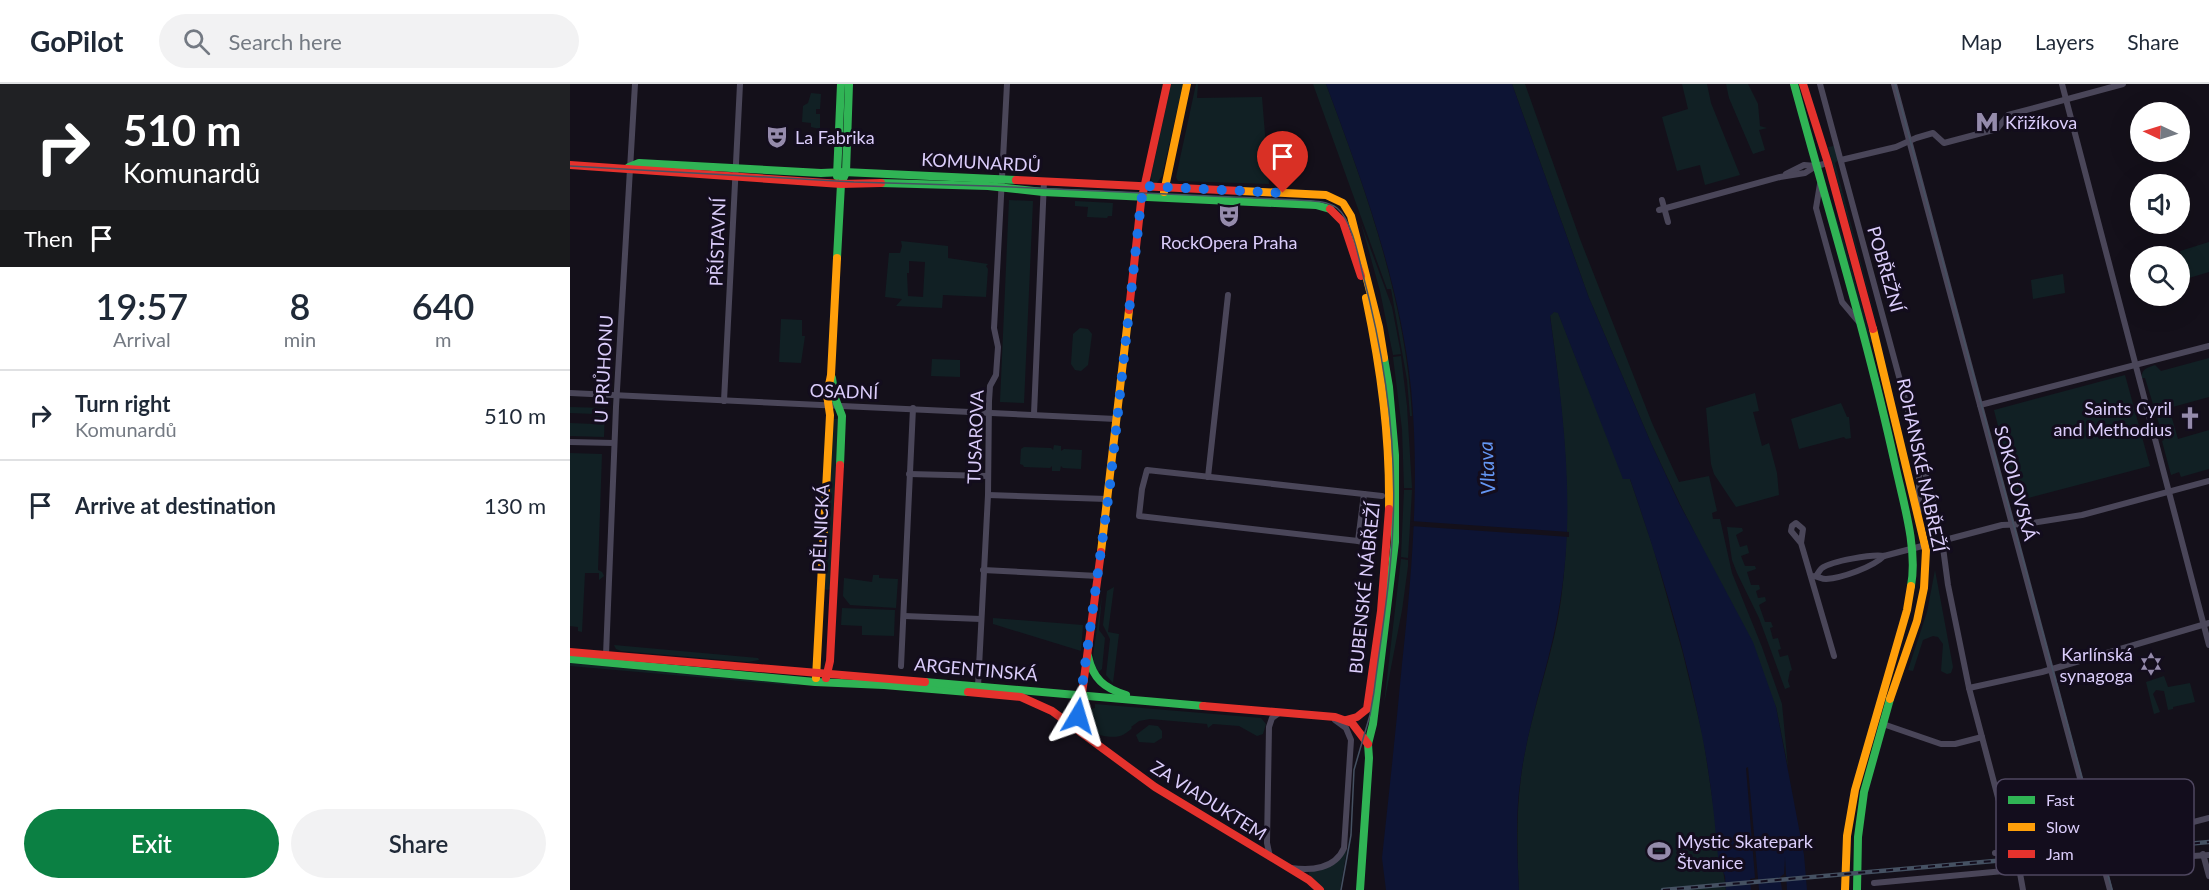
<!DOCTYPE html>
<meta charset="utf-8">
<style>
:root{--surface:#fff;--page:#f2f2f3;--text:#1f2937;--muted:#747a83;--line:#e0e1e3;--accent:#0b8043}
body{margin:0;font-family:Lato,sans-serif;background:var(--page);color:var(--text);height:100vh;display:flex;flex-direction:column;font-size:22px;white-space:nowrap}
*{box-sizing:border-box;margin:0}
p{font-size:20px;color:var(--muted)}
.icon{flex:none;width:33px;height:33px;fill:none;stroke:currentColor;stroke-width:2;stroke-linecap:round;stroke-linejoin:round}
.map{position:relative;flex:1;overflow:hidden}
.sheet{display:flex;flex-direction:column;background:var(--surface);width:570px}
.sheet>*{flex:none}
.guide{background:#202124;color:#fff;overflow:hidden}
.needle{width:39px;rotate:274deg}
.tools{position:absolute;left:1560px;top:18px;display:grid;gap:12px}
.tools a{display:grid;place-items:center;width:60px;height:60px;border-radius:50%;background:var(--surface);box-shadow:0 6px 24px #0002;font-size:30px}
.pin{position:absolute;display:grid;place-items:center;width:51px;height:51px;color:#fff;margin:-62px -26px;border-radius:50% 50% 50% 0;rotate:-45deg;box-shadow:0 0 6px #0007}
.pin .icon{rotate:45deg}
.me{position:absolute;width:66px;margin:-33px;rotate:7deg;stroke-linejoin:round;filter:drop-shadow(0 0 4px #0008)}
.turn{display:flex;align-items:center;gap:21px;height:126px;padding:0 24px;font-size:27px}
.turn .icon{width:78px;height:78px;stroke-width:2.5}
.turn b{display:block;font-size:42px;line-height:51px}
.then{display:flex;align-items:center;height:57px;padding:0 24px;background:#0003;gap:12px;font-size:22px}
.eta{display:flex;justify-content:space-evenly;align-items:center;height:102px;text-align:center}
.eta b{font-size:36px;font-weight:600;line-height:42px}
.button{display:flex;gap:12px;margin-top:auto;padding:12px 24px}
.button a{flex:1;height:69px;border-radius:36px;background:var(--accent);color:#fff;font-size:24px;font-weight:600;line-height:69px;text-align:center}
.button a+a{background:var(--page);color:var(--text)}
ul{padding:0;list-style:none}
li{display:flex;align-items:center;gap:18px;height:90px;padding:0 24px;border-top:2px solid var(--line)}
li div{flex:1}
li b{display:block;font-size:22px}
li em{font-style:normal}
header{display:flex;align-items:center;gap:36px;box-sizing:border-box;height:84px;padding:0 30px;background:var(--surface);border-bottom:2px solid var(--line)}
header strong{font-size:28px}
nav{display:flex;gap:33px;margin-inline-start:auto;font-size:21px}
.search{width:420px;height:54px;background:var(--page);display:flex;align-items:center;gap:15px;box-sizing:border-box;padding:0 21px;border-radius:33px;color:var(--muted);font-size:22px}
main{display:flex;flex:1;min-height:0}
.map>svg:first-child{display:block}
.green{fill:#112024;fill-rule:evenodd}
.water{fill:#0d1434}
.pier{fill:#14101a}
.lines{fill:none;stroke-linecap:round;stroke-linejoin:round}
.street{stroke:#4a4659;stroke-width:6}
.fast{stroke:#30b455;stroke-width:8}
.slow{stroke:#ff9f0a;stroke-width:8}
.jam{stroke:#e5322d;stroke-width:8}
.tram{stroke:#455162;stroke-width:1.5}
.rail-casing{stroke:#455162;stroke-width:4.5}
.rail{stroke:#130d1d;stroke-width:2;stroke-dasharray:7;stroke-linecap:butt}
.route{stroke:#1a73e8;stroke-width:10;stroke-dasharray:0 18}
.labels{text-anchor:middle;dominant-baseline:central;stroke-width:6;stroke-linejoin:round;paint-order:stroke}
.poi-label{font-size:18px;fill:#dbcdfb;stroke:#130d1d;text-anchor:start}
.street-label{font-size:18px;fill:#dbcdfb;stroke:#130d1d}
.water-label{font-size:20px;font-style:italic;fill:#6496f2;stroke:#130d1d}
.key{fill:#130d1d;stroke:#4f4760;stroke-width:1.5}
.key-label{font-size:16px;fill:#dbcdfb}
</style>
<header>
<strong>GoPilot</strong>
<div class="search"><svg class="icon" aria-label="search" viewBox="0 0 24 24"><circle cx="10" cy="10" r="6"/><path d="M15 15l6 6"/></svg>Search here</div>
<nav><a>Map</a><a>Layers</a><a>Share</a></nav>
</header>
<main>
<section class="sheet">
<div class="guide">
<div class="turn"><svg class="icon" aria-label="right" viewBox="0 0 24 24"><path d="M7 20v-9h11M14 6l5 5-5 5"/></svg><div><b>510 m</b>Komunardů</div></div>
<div class="then">Then<svg class="icon" aria-label="arrive" viewBox="0 0 24 24"><path d="M6 21V4h12l-3 4 3 4H6"/></svg></div>
</div>
<div class="eta">
<div><b>19:57</b><p>Arrival</p></div>
<div><b>8</b><p>min</p></div>
<div><b>640</b><p>m</p></div>
</div>
<ul>
<li><svg class="icon" aria-label="right" viewBox="0 0 24 24"><path d="M7 20v-9h11M14 6l5 5-5 5"/></svg><div><b>Turn right</b><p>Komunardů</p></div><em>510 m</em></li>
<li><svg class="icon" aria-label="arrive" viewBox="0 0 24 24"><path d="M6 21V4h12l-3 4 3 4H6"/></svg><div><b>Arrive at destination</b></div><em>130 m</em></li>
</ul>
<div class="button"><a>Exit</a><a>Share</a></div>
</section>
<div class="map">
<svg width="1639" height="806" viewBox="0 0 1639 806">
<rect width="100%" height="100%" fill="#14101a"/>
<g class="green">
<path d="M 601,0 L 613,0 L 592,92 L 586,100 L 582,100 L 581,92 Z"/>
<path d="M 626,0 L 628,0 L 627,14 L 692,13 L 699,100 L 608,97 L 606,93 Z"/>
<path d="M 743,0 L 756,0 C 796,107 836,217 842,332 L 840,332 L 837,296 L 821,205 L 817,205 Z"/>
<path d="M 942,0 L 955,0 L 1010,155 L 1082,339 L 1109,398 L 1139,392 L 1147,427 L 1142,429 L 1143,435 L 1150,435 L 1162,489 L 1192,563 L 1212,620 L 1218,683 L 1206,623 L 1145,489 L 1110,420 L 1081,359 L 1019,214 Z"/>
<path d="M 1112,0 L 1137,0 L 1141,19 L 1170,91 L 1135,101 L 1130,81 L 1107,87 L 1092,33 L 1118,25 Z"/>
<path d="M 1156,0 L 1178,0 L 1188,20 L 1190,42 L 1197,44 L 1189,46 L 1195,66 L 1183,70 L 1159,14 Z"/>
<path d="M 241,9 L 251,10 L 250,25 L 246,25 L 246,30 L 250,30 L 250,45 L 241,43 L 241,39 L 232,38 L 233,22 L 238,19 Z"/>
<path d="M 1264,62 L 1268,76 L 1265,79 L 1311,255 L 1258,63 Z"/>
<path d="M 1253,94 L 1275,160 L 1302,258 L 1298,259 Z"/>
<path d="M 439,116 L 463,117 L 454,319 L 430,318 Z"/>
<path d="M 505,117 L 543,119 L 542,132 L 538,132 L 537,134 L 517,133 L 518,123 L 505,122 Z"/>
<path d="M 791,139 L 822,223 L 831,270 L 823,271 L 810,207 Z"/>
<path d="M 331,157 L 378,162 L 378,174 L 418,180 L 416,182 L 418,185 L 416,213 L 373,211 L 372,224 L 326,222 L 332,215 L 315,213 L 319,169 L 330,169 L 332,162 ZM 339,177 L 355,178 L 353,213 L 338,212 L 337,189 L 339,189 Z"/>
<path d="M 1639,158 L 1639,188 L 1619,194 L 1610,167 Z"/>
<path d="M 1493,190 L 1495,209 L 1463,215 L 1461,196 Z"/>
<path d="M 984,228 L 988,228 L 1015,297 L 1060,395 L 1083,463 L 1112,566 L 1133,652 L 1156,806 L 949,806 C 947,768 946,731 951,693 C 958,633 983,576 991,516 C 1004,418 993,328 980,231 Z"/>
<path d="M 211,235 L 232,236 L 232,252 L 235,252 L 231,279 L 209,278 Z"/>
<path d="M 510,244 L 518,245 L 522,250 L 518,281 L 511,287 L 505,286 L 501,280 L 503,250 Z"/>
<path d="M 831,272 L 837,322 L 842,404 L 834,404 L 832,345 L 823,273 Z"/>
<path d="M 1639,274 L 1639,313 L 1599,324 L 1608,355 L 1639,346 L 1639,385 L 1611,393 L 1609,388 L 1601,391 L 1592,357 L 1594,356 L 1575,294 L 1572,294 C 1571,285 1577,284 1585,281 L 1591,287 Z"/>
<path d="M 362,275 L 390,276 L 390,293 L 361,292 Z"/>
<path d="M 1555,291 L 1580,382 L 1447,417 L 1424,326 Z"/>
<path d="M 1185,309 L 1189,327 L 1183,328 L 1192,362 L 1199,359 L 1207,389 L 1209,411 L 1166,423 L 1144,390 L 1141,380 L 1136,324 Z"/>
<path d="M 1271,319 L 1277,333 L 1279,333 L 1281,354 L 1276,355 L 1274,353 L 1229,365 L 1221,335 Z"/>
<path d="M 0,323 L 35,324 L 34,353 L 0,352 L 0,339 L 24,340 L 25,330 L 0,329 Z"/>
<path d="M 264,335 L 268,335 L 261,505 L 257,506 L 254,505 Z"/>
<path d="M 484,361 L 491,362 L 491,367 L 494,365 L 512,366 L 511,385 L 493,384 L 491,382 L 490,387 L 482,387 L 482,382 L 480,384 L 454,383 L 453,381 L 450,380 L 451,365 L 454,363 L 481,364 L 483,366 Z"/>
<path d="M 0,369 L 32,370 L 28,486 L 32,488 L 34,492 L 29,496 L 29,489 L 15,489 L 12,548 L 8,547 L 8,543 L 0,542 Z"/>
<path d="M 834,406 L 842,406 L 838,474 L 831,473 Z"/>
<path d="M 1157,443 L 1172,444 L 1173,447 L 1166,451 L 1170,463 L 1177,461 L 1179,469 L 1171,472 L 1175,482 L 1185,482 L 1186,485 L 1177,488 L 1181,501 L 1189,501 L 1190,505 L 1186,507 L 1188,514 L 1195,513 L 1196,517 L 1189,521 L 1195,538 L 1201,538 L 1203,543 L 1200,544 L 1203,555 L 1208,554 L 1211,565 L 1208,566 L 1210,573 L 1218,571 L 1222,586 L 1220,587 L 1218,597 L 1220,603 L 1215,605 L 1189,534 L 1167,489 L 1162,476 Z"/>
<path d="M 831,475 L 838,476 L 838,482 L 832,526 L 814,620 Z"/>
<path d="M 1365,486 L 1383,583 L 1381,589 L 1377,590 L 1371,587 L 1373,560 L 1368,553 L 1363,552 L 1353,556 L 1343,587 L 1338,586 L 1357,528 Z"/>
<path d="M 303,491 L 309,491 L 309,494 L 328,495 L 326,524 L 280,521 L 273,512 L 274,494 L 302,498 Z"/>
<path d="M 544,503 L 538,548 L 549,550 L 543,599 L 536,591 L 540,555 L 533,541 L 537,507 Z"/>
<path d="M 532,511 L 529,546 L 535,554 L 532,585 L 526,590 L 523,571 Z"/>
<path d="M 272,524 L 325,526 L 324,552 L 292,551 L 292,542 L 271,541 Z"/>
<path d="M 423,534 L 513,541 L 511,567 L 423,540 Z"/>
<path d="M 44,561 L 188,574 L 189,576 L 178,578 L 51,567 L 46,565 Z"/>
<path d="M 0,579 L 224,600 L 228,602 L 0,582 Z"/>
<path d="M 1594,592 L 1598,603 L 1620,599 L 1625,618 L 1603,623 L 1603,625 L 1598,626 L 1594,607 L 1586,606 L 1583,610 L 1590,628 L 1584,630 L 1576,598 Z"/>
<path d="M 525,620 L 691,634 L 696,640 L 693,650 L 687,652 L 669,642 L 643,640 L 638,644 L 637,640 L 580,635 L 569,637 L 561,643 L 562,644 C 559,647 554,651 550,652 C 537,655 517,650 513,637 L 518,637 L 521,625 L 525,624 Z"/>
<path d="M 579,641 L 588,642 L 592,647 L 592,654 L 584,659 L 569,658 L 566,651 Z"/>
<path d="M 777,765 L 770,806 L 755,806 L 739,791 L 739,788 C 757,786 767,780 777,765 Z"/>
</g>
<path class="water" d="M 756,0 L 942,0 L 1019,214 L 1081,359 L 1109,419 L 1183,558 L 1206,623 L 1234,771 L 1237,806 L 1217,806 L 1215,773 L 1214,790 L 1210,793 L 1212,806 L 1189,806 L 1178,683 L 1176,684 L 1185,794 L 1180,795 L 1181,806 L 1156,806 L 1155,792 L 1151,783 L 1149,783 C 1145,739 1141,695 1132,651 C 1115,564 1089,479 1060,395 L 1053,395 L 988,229 L 984,228 L 980,232 C 993,326 1006,423 990,518 C 981,577 959,633 951,692 C 945,730 947,768 949,806 L 816,806 L 812,774 C 819,709 826,645 832,580 C 842,488 850,397 841,304 C 830,199 793,99 756,0 Z"/>
<path class="pier" d="M 841,437 L 999,448 L 999,453 L 841,442 Z"/>
<g class="lines">
<g class="street">
<path d="M 1250,0 L 1368,437"/>
<path d="M 1324,0 L 1540,806"/>
<path d="M 1492,0 L 1639,561"/>
<path d="M 1271,76 L 1326,63 L 1346,54 L 1363,49 L 1374,59 L 1427,45 L 1438,31 L 1553,0"/>
<path d="M 1216,90 L 1234,81 L 1246,82"/>
<path d="M 1250,100 L 1246,124 L 1272,218 L 1288,237"/>
<path d="M 1092,116 L 1098,138"/>
<path d="M 1089,126 L 1210,93 L 1235,89 L 1246,82 L 1258,79"/>
<path d="M 0,309 L 546,335"/>
<path d="M 154,317 L 170,0"/>
<path d="M 1410,321 L 1639,262"/>
<path d="M 464,330 L 474,97"/>
<path d="M 0,358 L 44,359"/>
<path d="M 339,390 L 418,392"/>
<path d="M 638,393 L 658,211"/>
<path d="M 418,411 L 537,415"/>
<path d="M 1349,427 L 1349,388 L 1353,378"/>
<path d="M 1372,456 L 1378,501 L 1399,604 L 1440,759 L 1444,786"/>
<path d="M 788,457 L 794,410"/>
<path d="M 1231,459 L 1221,447 L 1222,442 L 1226,439 L 1233,445 L 1231,459 L 1264,572"/>
<path d="M 805,461 L 788,457 L 569,432 L 572,405 L 577,386 L 812,412"/>
<path d="M 413,486 L 528,492"/>
<path d="M 1242,492 C 1248,492 1251,495 1256,495 C 1272,494 1303,483 1314,472"/>
<path d="M 1246,492 C 1247,491 1251,484 1252,484 C 1262,477 1302,470 1314,472 L 1432,441 L 1456,440 L 1512,431 L 1639,397"/>
<path d="M 334,532 L 411,535"/>
<path d="M 36,571 L 46,323 L 65,0"/>
<path d="M 331,582 L 343,324"/>
<path d="M 408,602 L 418,411 L 419,317 L 420,302 L 426,291 L 428,263 L 424,244 L 437,0"/>
<path d="M 1399,604 L 1472,588 L 1639,539"/>
<path d="M 1313,640 L 1371,660 L 1385,660 L 1412,653"/>
<path d="M 1446,767 L 1453,806"/>
<path d="M 1425,769 L 1539,760 L 1639,734"/>
<path d="M 1633,770 L 1639,792"/>
<path d="M 700,773 L 697,759 L 699,643 L 702,634 L 709,629"/>
<path d="M 721,784 C 741,787 765,785 774,764 L 781,656 L 776,644 L 765,636"/>
<path d="M 1304,799 L 1542,777 L 1639,771"/>
</g>
<g class="fast">
<path d="M 1224,0 C 1258,126 1297,252 1325,380 C 1333,417 1348,465 1341,502"/>
<path d="M 59,83 L 69,79 L 251,89 L 274,88 L 446,96"/>
<path d="M 267,92 L 271,0"/>
<path d="M 311,99 L 418,102 L 473,108 L 746,121 L 760,125"/>
<path d="M 267,174 L 271,100 L 276,88 L 279,0"/>
<path d="M 262,294 L 265,314 L 272,332 L 270,381"/>
<path d="M 518,572 C 523,595 534,604 556,611"/>
<path d="M 0,575 L 245,598 L 314,601 L 398,608"/>
<path d="M 355,598 L 633,622"/>
<path d="M 790,806 L 799,674 L 798,660 L 803,640 L 825,458 L 825,371 L 819,303 L 814,274"/>
<path d="M 1287,806 L 1288,753 L 1294,708 L 1320,615"/>
</g>
<g class="slow">
<path d="M 671,107 L 756,111 L 773,119 L 781,132 L 809,243 L 814,274"/>
<path d="M 594,108 L 617,0"/>
<path d="M 796,214 C 811,286 820,352 819,425"/>
<path d="M 1303,245 L 1356,466 L 1354,504 L 1347,537 L 1320,615"/>
<path d="M 531,468 L 559,226"/>
<path d="M 246,594 L 260,331 L 257,311 L 261,291 L 267,174"/>
<path d="M 1275,806 L 1277,752 L 1285,706 L 1337,526 L 1341,502"/>
</g>
<g class="jam">
<path d="M 1233,0 L 1258,79 L 1303,245"/>
<path d="M 0,81 L 271,100 L 311,99"/>
<path d="M 446,96 L 671,107"/>
<path d="M 760,125 L 773,138 L 791,192"/>
<path d="M 559,226 L 571,118 L 597,0"/>
<path d="M 0,568 L 355,598"/>
<path d="M 256,594 L 260,577 L 270,381"/>
<path d="M 398,608 L 451,613 L 482,627 L 585,703 L 739,796 L 750,806"/>
<path d="M 633,622 L 765,633 L 782,639 L 798,660"/>
<path d="M 776,636 L 787,633 L 797,625 L 811,527 L 819,425"/>
<path d="M 512,648 L 509,632 L 531,468"/>
</g>
<g class="tram">
<path d="M 1325,0 L 1542,806"/>
<path d="M 0,82 L 284,98 L 418,102 L 728,116 C 741,117 756,116 767,124 C 781,135 788,170 792,187 C 814,269 827,355 823,440 C 821,496 811,552 804,608 L 800,631 L 784,686 L 781,751 L 771,806"/>
</g>
<g class="rail-casing">
<path id="rail" d="M 1093,806 L 1639,758"/>
</g>
<use href="#rail" class="rail"/>
</g>
<g class="lines">
<path class="route" d="M 508,632 L 540,401 L 571,118 L 574,102 L 713,109"/>
</g>
<defs>
<g id="metro-bare" transform="scale(1.8)"><path d="M-5.5 5V-5H-3L0 0L3-5H5.5V5H3V-.5L0 4L-3-.5V5Z" fill="#958bac" stroke="#130d1d" stroke-width="2.5" paint-order="stroke"/></g>
<g id="theatre-bare" transform="scale(1.8)"><path d="M-5-5.5Q0-4 5-5.5V0Q5 5 0 6Q-5 5-5 0ZM-3.3-2.5H-1v1.5H-3.3ZM1-2.5H3.3v1.5H1ZM-2.8 1Q0 5.5 2.8 1Z" fill="#958bac" stroke="#130d1d" stroke-width="2.5" paint-order="stroke"/></g>
<g id="church-bare" transform="scale(1.8)"><path d="M-1.2-6h2.4v3.5h3.3v2.4h-3.3V6h-2.4V-.1h-3.3v-2.4h3.3Z" fill="#958bac" stroke="#130d1d" stroke-width="2.5" paint-order="stroke"/></g>
<g id="synagogue-bare" transform="scale(1.8)"><path d="M0-6.5L5.6 3.2H-5.6ZM0 6.5L5.6-3.2H-5.6Z" fill="#958bac" stroke="#130d1d" stroke-width="2.5" paint-order="stroke"/></g>
<g id="stadium-bare" transform="scale(1.8)"><path d="M0-5a6.5 5 0 1 0 0 10a6.5 5 0 1 0 0-10ZM-3.5-1.8h7v3.6h-7Z" fill="#958bac" stroke="#130d1d" stroke-width="2.5" paint-order="stroke"/></g>
</defs>
<g fill-rule="evenodd">
<use href="#metro-bare" x="1417" y="38"/>
<use href="#theatre-bare" x="207" y="53"/>
<use href="#theatre-bare" x="659" y="132"/>
<use href="#church-bare" x="1620" y="334"/>
<use href="#synagogue-bare" x="1581" y="580"/>
<use href="#stadium-bare" x="1089" y="767"/>
</g>
<g class="labels">
<g class="poi-label">
<text x="1435" y="38">Křižíkova</text>
<text x="225" y="53">La Fabrika</text>
<text x="659" y="158" text-anchor="middle">RockOpera Praha</text>
<text x="1602" y="324" text-anchor="end">Saints Cyril<tspan x="1602" dy="21">and Methodius</tspan></text>
<text x="1563" y="570" text-anchor="end">Karlínská<tspan x="1563" dy="21">synagoga</tspan></text>
<text x="1107" y="757">Mystic Skatepark<tspan x="1107" dy="21">Štvanice</tspan></text>
</g>
<g class="street-label">
<text transform="translate(411 78) rotate(3)">KOMUNARDŮ</text>
<text transform="translate(147 158) rotate(-88)">PŘÍSTAVNÍ</text>
<text transform="translate(1316 185) rotate(74)">POBŘEŽNÍ</text>
<text transform="translate(33 285) rotate(-87)">U PRŮHONU</text>
<text transform="translate(274 307) rotate(2)">OSADNÍ</text>
<text transform="translate(405 353) rotate(-88)">TUSAROVA</text>
<text transform="translate(1352 381) rotate(78)">ROHANSKÉ NÁBŘEŽÍ</text>
<text transform="translate(1446 399) rotate(75)">SOKOLOVSKÁ</text>
<text transform="translate(250 444) rotate(-87)">DĚLNICKÁ</text>
<text transform="translate(794 504) rotate(-84)">BUBENSKÉ NÁBŘEŽÍ</text>
<text transform="translate(406 585) rotate(5)">ARGENTINSKÁ</text>
<text transform="translate(639 716) rotate(32)">ZA VIADUKTEM</text>
</g>
<g class="water-label">
<text transform="translate(916 384) rotate(-93)">Vltava</text>
</g>
</g>
<rect x="1426" y="695" width="198" height="96" rx="9" class="key"/>
<rect x="1438" y="712" width="27" height="8" fill="#30b455"/>
<rect x="1438" y="739" width="27" height="8" fill="#ff9f0a"/>
<rect x="1438" y="766" width="27" height="8" fill="#e5322d"/>
<g class="key-label">
<text x="1476" y="722">Fast</text>
<text x="1476" y="749">Slow</text>
<text x="1476" y="776">Jam</text>
</g>
</svg>
<div class="tools">
<a><svg class="needle" viewBox="-14 -14 28 28"><path d="M0-13l5 13h-10z" fill="#e53935"/><path d="M0 13l5-13h-10z" fill="#747a83"/></svg></a>
<a><svg class="icon" aria-label="sound" viewBox="0 0 24 24"><path d="M4 9h4l5-4v14l-5-4H4zM17 9q2 3 0 6"/></svg></a>
<a><svg class="icon" aria-label="search" viewBox="0 0 24 24"><circle cx="10" cy="10" r="6"/><path d="M15 15l6 6"/></svg></a>
</div>
<div class="pin" style="left:713px;top:109px;background:#d93025"><svg class="icon" aria-label="arrive" viewBox="0 0 24 24"><path d="M6 21V4h12l-3 4 3 4H6"/></svg></div>
<svg class="me" style="left:508px;top:632px" viewBox="-20 -20 40 40"><path d="M0-17L14 15 0 8-14 15z" fill="#1a73e8" stroke="#fff" stroke-width="4"/></svg>
</div>
</main>
